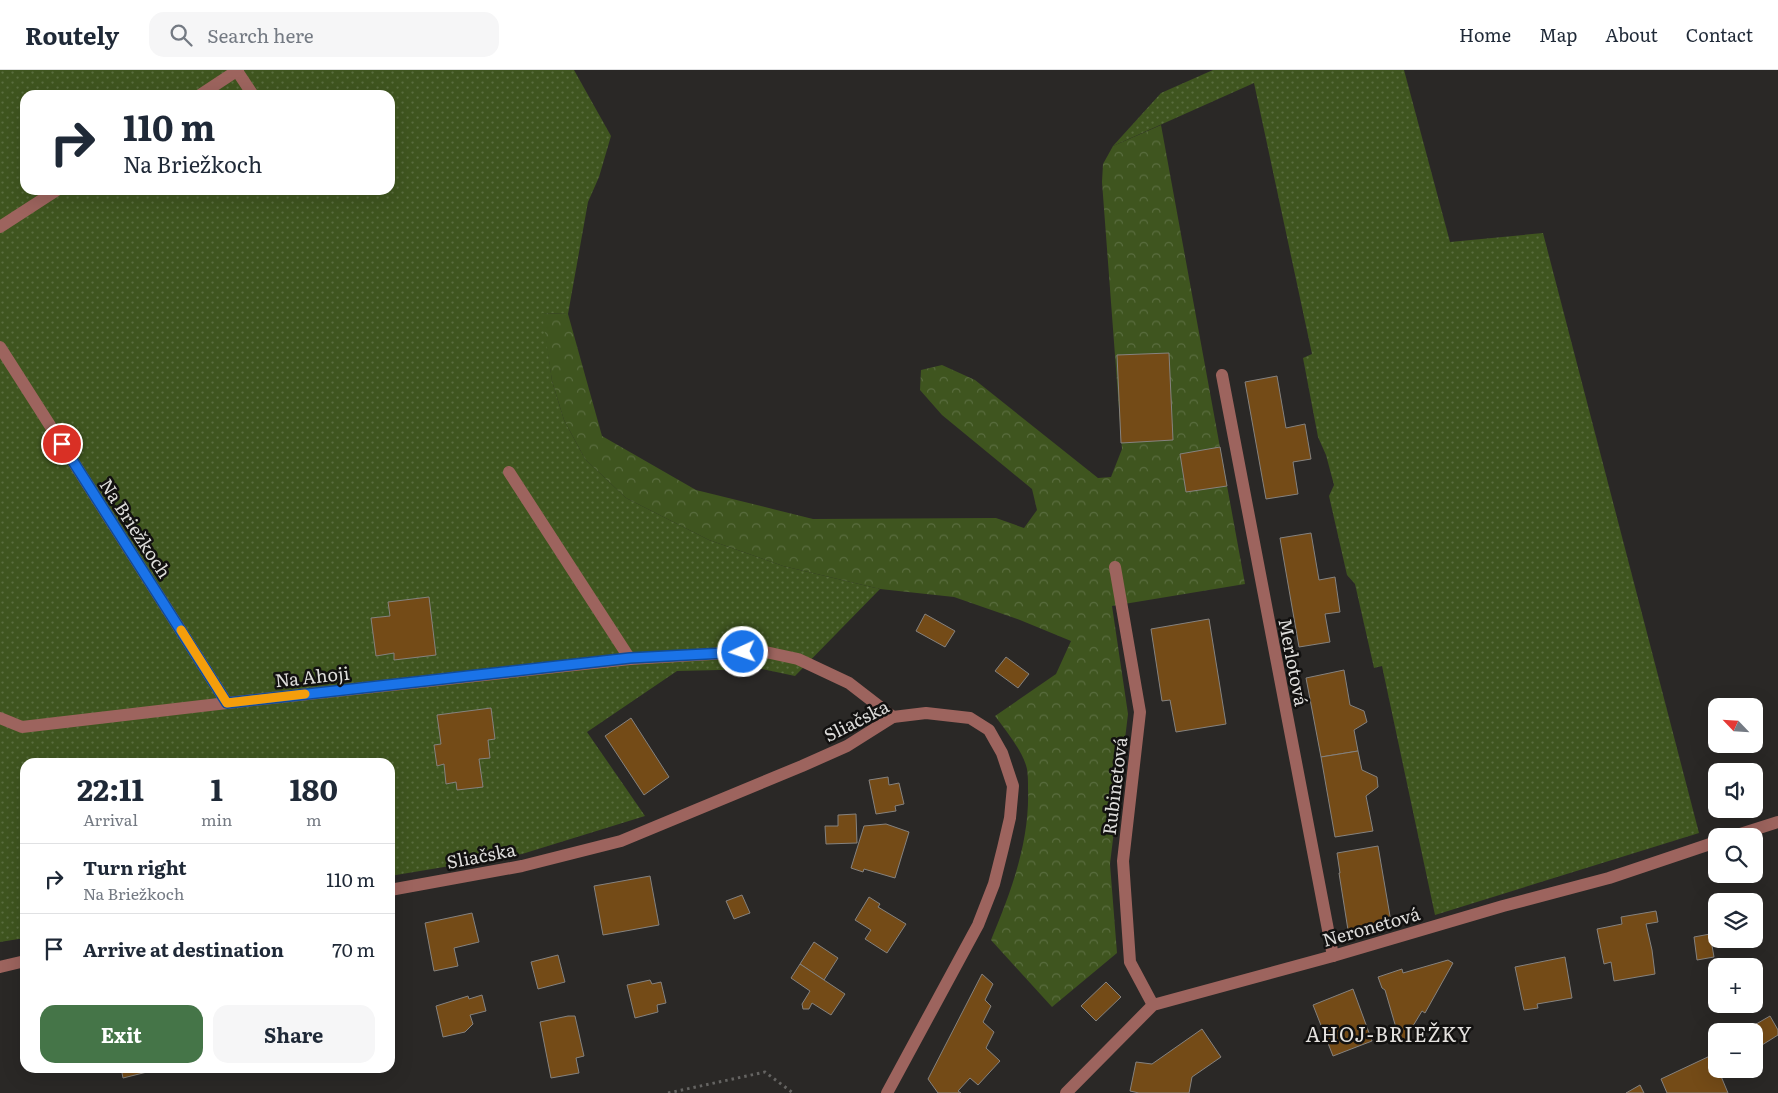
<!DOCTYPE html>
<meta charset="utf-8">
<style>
:root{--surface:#fff;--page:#f6f6f7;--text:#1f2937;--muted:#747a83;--line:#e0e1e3;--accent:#457548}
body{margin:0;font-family:Literata,serif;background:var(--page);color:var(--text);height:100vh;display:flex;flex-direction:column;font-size:19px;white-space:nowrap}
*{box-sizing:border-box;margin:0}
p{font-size:16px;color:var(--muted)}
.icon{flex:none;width:28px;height:28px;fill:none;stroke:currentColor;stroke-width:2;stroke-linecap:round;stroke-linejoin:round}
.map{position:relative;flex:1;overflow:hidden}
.panel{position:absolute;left:20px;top:688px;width:375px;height:315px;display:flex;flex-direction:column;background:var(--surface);border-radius:15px;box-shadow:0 5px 20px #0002}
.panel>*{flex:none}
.hud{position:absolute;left:20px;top:20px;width:375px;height:105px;border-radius:15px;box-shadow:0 5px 20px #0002;background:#fff;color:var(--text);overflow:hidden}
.needle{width:32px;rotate:295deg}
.controls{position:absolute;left:1708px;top:628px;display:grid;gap:10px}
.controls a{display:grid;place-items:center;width:55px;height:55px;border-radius:10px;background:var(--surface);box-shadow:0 5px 20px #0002;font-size:25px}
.pin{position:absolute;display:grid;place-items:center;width:42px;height:42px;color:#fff;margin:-21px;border:2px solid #fff;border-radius:50%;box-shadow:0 1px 5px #0007}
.me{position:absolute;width:55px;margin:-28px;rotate:267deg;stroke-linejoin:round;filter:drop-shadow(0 0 4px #0008)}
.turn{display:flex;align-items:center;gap:18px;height:105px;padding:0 20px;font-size:22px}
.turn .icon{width:65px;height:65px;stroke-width:2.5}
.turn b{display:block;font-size:35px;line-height:42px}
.eta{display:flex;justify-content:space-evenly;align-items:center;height:85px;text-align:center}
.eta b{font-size:30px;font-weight:700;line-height:35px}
.cta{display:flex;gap:10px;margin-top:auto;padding:10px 20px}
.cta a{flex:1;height:58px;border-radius:15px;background:var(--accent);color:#fff;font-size:20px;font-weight:700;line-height:58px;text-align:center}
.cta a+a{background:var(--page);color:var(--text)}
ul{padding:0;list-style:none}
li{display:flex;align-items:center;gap:15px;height:70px;padding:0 20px;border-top:1px solid var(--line)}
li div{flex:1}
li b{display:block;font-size:19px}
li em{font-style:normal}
header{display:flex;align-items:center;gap:30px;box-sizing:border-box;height:70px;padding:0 25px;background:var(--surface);border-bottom:1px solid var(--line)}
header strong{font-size:24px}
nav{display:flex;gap:28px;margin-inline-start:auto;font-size:18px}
.search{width:350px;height:45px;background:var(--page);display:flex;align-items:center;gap:12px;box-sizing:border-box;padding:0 18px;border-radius:15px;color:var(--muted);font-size:19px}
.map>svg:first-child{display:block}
.grass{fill:url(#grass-dots);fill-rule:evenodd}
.forest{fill:url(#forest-crowns)}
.building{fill:#744b17;stroke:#85827f}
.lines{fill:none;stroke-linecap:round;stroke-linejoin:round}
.path{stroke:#656462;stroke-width:3;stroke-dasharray:2.5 4;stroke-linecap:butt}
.minor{stroke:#9d645e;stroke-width:12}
.route-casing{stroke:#114b97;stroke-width:12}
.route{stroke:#1a73e8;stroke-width:9}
.slow{stroke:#f59e0b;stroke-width:9}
.labels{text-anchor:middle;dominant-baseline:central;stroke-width:5;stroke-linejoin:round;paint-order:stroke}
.street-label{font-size:18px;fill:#dddcda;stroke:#121110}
.quarter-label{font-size:20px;letter-spacing:1px;fill:#e4e1de;stroke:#121110}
</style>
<header>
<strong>Routely</strong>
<div class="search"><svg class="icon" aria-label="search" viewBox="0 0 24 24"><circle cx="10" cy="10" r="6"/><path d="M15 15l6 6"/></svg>Search here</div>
<nav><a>Home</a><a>Map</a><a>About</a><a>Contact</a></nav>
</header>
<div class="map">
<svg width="1778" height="1023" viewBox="0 0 1778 1023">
<defs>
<pattern id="grass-dots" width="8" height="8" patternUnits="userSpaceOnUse" patternTransform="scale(1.25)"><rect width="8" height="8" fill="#3f551f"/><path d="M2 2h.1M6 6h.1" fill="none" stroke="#5a6d3f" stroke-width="1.8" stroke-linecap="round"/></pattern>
<pattern id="forest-crowns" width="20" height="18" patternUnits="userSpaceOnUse" patternTransform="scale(1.25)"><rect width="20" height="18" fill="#3f551f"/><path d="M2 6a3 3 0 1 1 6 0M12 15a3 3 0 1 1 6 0" fill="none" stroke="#5a6d3f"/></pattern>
</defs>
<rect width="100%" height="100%" fill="#2a2826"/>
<g class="grass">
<path d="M 0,0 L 574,0 L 611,66 L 599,107 L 588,132 L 568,244 L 543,243 L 552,311 L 564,350 L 585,389 L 626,428 L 709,470 L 783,496 L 880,519 L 795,606 L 762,599 L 677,601 L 587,662 L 645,746 L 522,784 L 390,806 L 390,692 L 25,692 L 25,868 L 0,872 ZM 25,25 L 390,25 L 390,120 L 25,120 Z"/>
<path d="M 1213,0 L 1404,0 L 1450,172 L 1543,163 L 1699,763 L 1435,845 L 1382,596 L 1374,598 L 1355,514 L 1347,505 L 1329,426 L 1334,415 L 1326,385 L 1318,367 L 1303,288 L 1312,284 L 1254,13 L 1113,76 L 1161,23 Z"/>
</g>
<path class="forest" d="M 1161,55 L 1245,514 L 1112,536 L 1128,644 L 1110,794 L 1117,883 L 1052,937 L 991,870 C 1011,822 1030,772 1028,718 C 1028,712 1028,705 1027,699 C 1023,681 1006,661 995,646 L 1056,604 L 1071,571 L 1020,550 L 954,527 L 880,519 L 783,496 L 709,470 L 626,428 L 585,389 L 564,350 L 552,311 L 542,243 L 568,244 L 602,366 L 696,420 L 813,449 L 996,448 L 1024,458 L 1037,440 L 1032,419 L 942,345 L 920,320 L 921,300 L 942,295 L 975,310 L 1098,408 L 1111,407 L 1122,379 L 1102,112 L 1103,94 L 1113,76 Z"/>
<g class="building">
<path d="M 1169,283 L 1173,370 L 1121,373 L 1117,285 Z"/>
<path d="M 1277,306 L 1286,358 L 1305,354 L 1311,389 L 1293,392 L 1298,424 L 1266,429 L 1245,312 Z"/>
<path d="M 1220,377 L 1227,416 L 1186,422 L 1180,384 Z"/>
<path d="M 1311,463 L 1319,510 L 1335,507 L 1340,542 L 1325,544 L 1330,572 L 1299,577 L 1280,468 Z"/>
<path d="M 429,527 L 436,585 L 394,590 L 394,583 L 376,586 L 371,548 L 390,546 L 388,532 Z"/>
<path d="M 925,544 L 955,561 L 945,577 L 916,561 Z"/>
<path d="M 1209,549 L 1226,654 L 1176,662 L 1170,630 L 1162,631 L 1151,559 Z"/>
<path d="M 1006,587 L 1029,604 L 1018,618 L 995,601 Z"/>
<path d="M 1344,600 L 1350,635 L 1364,641 L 1367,652 L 1354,660 L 1358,681 L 1321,687 L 1306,608 Z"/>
<path d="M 491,638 L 495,669 L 488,670 L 490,688 L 479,689 L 483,717 L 457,720 L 456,712 L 446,714 L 444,694 L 437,696 L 434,675 L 441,674 L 437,645 Z"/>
<path d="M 631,648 L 669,707 L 644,725 L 605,666 Z"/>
<path d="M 1358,681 L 1362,700 L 1377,707 L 1378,717 L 1366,726 L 1373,761 L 1335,767 L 1321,687 Z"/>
<path d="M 888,707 L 889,715 L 899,713 L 904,734 L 895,736 L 896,741 L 876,744 L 869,710 Z"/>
<path d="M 856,744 L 857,773 L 826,774 L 825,756 L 838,756 L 838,745 Z"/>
<path d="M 886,754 L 909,762 L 895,808 L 864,799 L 863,802 L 851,798 L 864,756 Z"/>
<path d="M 1378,776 L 1391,852 L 1348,860 L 1339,803 L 1340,803 L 1337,783 Z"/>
<path d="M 650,806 L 659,855 L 603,865 L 594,816 Z"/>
<path d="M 742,825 L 750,843 L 734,849 L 726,831 Z"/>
<path d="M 869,827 L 880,834 L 878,837 L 906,854 L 887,883 L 865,869 L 871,860 L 855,850 Z"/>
<path d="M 1656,841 L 1658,852 L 1646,854 L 1652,880 L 1655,904 L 1614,911 L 1611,892 L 1604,894 L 1597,859 L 1622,854 L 1621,847 Z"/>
<path d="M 472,843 L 479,872 L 454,878 L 458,896 L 434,901 L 425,853 Z"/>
<path d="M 1710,864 L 1714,887 L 1697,890 L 1694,867 Z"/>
<path d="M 814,872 L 838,888 L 824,910 L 800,894 Z"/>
<path d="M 558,885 L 565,912 L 538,919 L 531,892 Z"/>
<path d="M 1565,887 L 1572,928 L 1537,934 L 1538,938 L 1524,940 L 1515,897 Z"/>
<path d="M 1448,890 L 1453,893 L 1425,943 L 1422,941 L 1404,971 L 1399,968 L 1385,920 L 1382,918 L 1378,907 L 1402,899 L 1403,903 Z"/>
<path d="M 800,894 L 845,924 L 831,945 L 812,933 L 809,939 L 803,939 L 802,934 L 810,921 L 791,908 Z"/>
<path d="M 982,904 L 993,914 L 985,930 L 991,936 L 983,952 L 994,962 L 986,978 L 1000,991 L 978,1015 L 970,1008 L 958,1021 L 961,1023 L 938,1023 L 928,1009 Z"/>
<path d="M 650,910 L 652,914 L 661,912 L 666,933 L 657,935 L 658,942 L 635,948 L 627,915 Z"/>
<path d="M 1106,912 L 1121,927 L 1096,951 L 1081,936 Z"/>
<path d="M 1353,919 L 1372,971 L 1333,986 L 1313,935 Z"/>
<path d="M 482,925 L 486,941 L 470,945 L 473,954 L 465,962 L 443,967 L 436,936 L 468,926 L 469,929 Z"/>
<path d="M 568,946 L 575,946 L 584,986 L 576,988 L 579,1003 L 551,1008 L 540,952 Z"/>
<path d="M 1770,946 L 1778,960 L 1778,965 L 1754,980 L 1754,961 L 1744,961 Z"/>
<path d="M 1202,959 L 1221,987 L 1192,1007 L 1189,1023 L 1139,1023 L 1130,1021 L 1136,992 L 1152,994 Z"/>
<path d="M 1712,985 L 1716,999 L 1718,999 L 1728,1023 L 1667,1023 L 1661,1009 Z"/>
<path d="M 121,998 L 146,998 L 147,1002 L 123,1008 Z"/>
<path d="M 1640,1015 L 1644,1023 L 1626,1023 Z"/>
</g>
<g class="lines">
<path class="path" d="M 668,1023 L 765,1002 L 793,1023"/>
<g class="minor">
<path d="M 237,1 L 253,25"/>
<path d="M 200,25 L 238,0"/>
<path d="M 0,157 L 57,120"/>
<path d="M 0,277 L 227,633"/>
<path d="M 1222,305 L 1333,886"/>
<path d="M 509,402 L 630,589"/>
<path d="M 1115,497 L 1140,642 L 1123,791 L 1130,892 L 1153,935"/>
<path d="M 0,648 L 22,657 L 227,633 L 630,589 L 761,581 L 798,589 L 849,613 L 893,647"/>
<path d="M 1734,766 L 1778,752"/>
<path d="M 390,820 L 522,796 L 621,771 L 802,696 L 847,676 L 893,647 L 926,643 L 970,648 L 989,660 L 1002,683 L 1013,716 L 1010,748 L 1003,778 L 994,814 L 978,855 L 887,1023"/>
<path d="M 0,897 L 25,891"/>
<path d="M 1066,1023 L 1153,935 L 1333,886 L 1503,836 L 1609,808 L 1716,772"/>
</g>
</g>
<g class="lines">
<g class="route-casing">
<path id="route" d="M 62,374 L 227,633 L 630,588 L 743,582"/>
</g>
<use href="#route" class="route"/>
<path class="slow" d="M 181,560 L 227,633 L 305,624"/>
</g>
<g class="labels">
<g class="street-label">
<text transform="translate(136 458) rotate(57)">Na Briežkoch</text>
<text transform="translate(1294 592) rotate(79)">Merlotová</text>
<text transform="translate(312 606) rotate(-6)">Na Ahoji</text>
<text transform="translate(856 650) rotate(-27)">Sliačska</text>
<text transform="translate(1114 716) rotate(-83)">Rubinetová</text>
<text transform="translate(481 785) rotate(-11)">Sliačska</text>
<text transform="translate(1371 856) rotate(-16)">Neronetová</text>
</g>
<g class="quarter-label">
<text x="1389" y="963">AHOJ-BRIEŽKY</text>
</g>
</g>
</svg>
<div class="controls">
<a><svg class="needle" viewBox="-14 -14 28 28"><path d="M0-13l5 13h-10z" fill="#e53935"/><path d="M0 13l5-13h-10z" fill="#747a83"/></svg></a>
<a><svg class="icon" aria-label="sound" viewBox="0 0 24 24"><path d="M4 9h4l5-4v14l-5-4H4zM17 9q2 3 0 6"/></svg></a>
<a><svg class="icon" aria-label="search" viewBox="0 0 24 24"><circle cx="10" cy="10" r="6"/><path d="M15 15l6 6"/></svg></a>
<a><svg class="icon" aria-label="layers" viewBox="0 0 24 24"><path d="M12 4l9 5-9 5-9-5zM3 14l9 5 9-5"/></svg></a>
<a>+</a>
<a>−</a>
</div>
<div class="pin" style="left:62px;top:374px;background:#d93025"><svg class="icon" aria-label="arrive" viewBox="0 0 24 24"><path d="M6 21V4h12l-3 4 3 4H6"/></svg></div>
<svg class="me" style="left:743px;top:582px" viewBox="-20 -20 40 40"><circle r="17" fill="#1a73e8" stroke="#fff" stroke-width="3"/><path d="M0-11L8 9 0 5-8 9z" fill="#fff"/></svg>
<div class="hud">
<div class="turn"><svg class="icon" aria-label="right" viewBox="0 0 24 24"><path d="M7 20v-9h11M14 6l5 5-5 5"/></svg><div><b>110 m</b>Na Briežkoch</div></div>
</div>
<section class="panel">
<div class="eta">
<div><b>22:11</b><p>Arrival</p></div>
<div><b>1</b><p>min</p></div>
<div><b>180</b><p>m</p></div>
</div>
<ul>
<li><svg class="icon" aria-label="right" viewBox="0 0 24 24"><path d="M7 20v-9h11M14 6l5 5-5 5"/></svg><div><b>Turn right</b><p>Na Briežkoch</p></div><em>110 m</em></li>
<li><svg class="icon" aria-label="arrive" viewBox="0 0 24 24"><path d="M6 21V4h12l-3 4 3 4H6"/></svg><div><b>Arrive at destination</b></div><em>70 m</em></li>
</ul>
<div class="cta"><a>Exit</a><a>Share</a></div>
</section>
</div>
